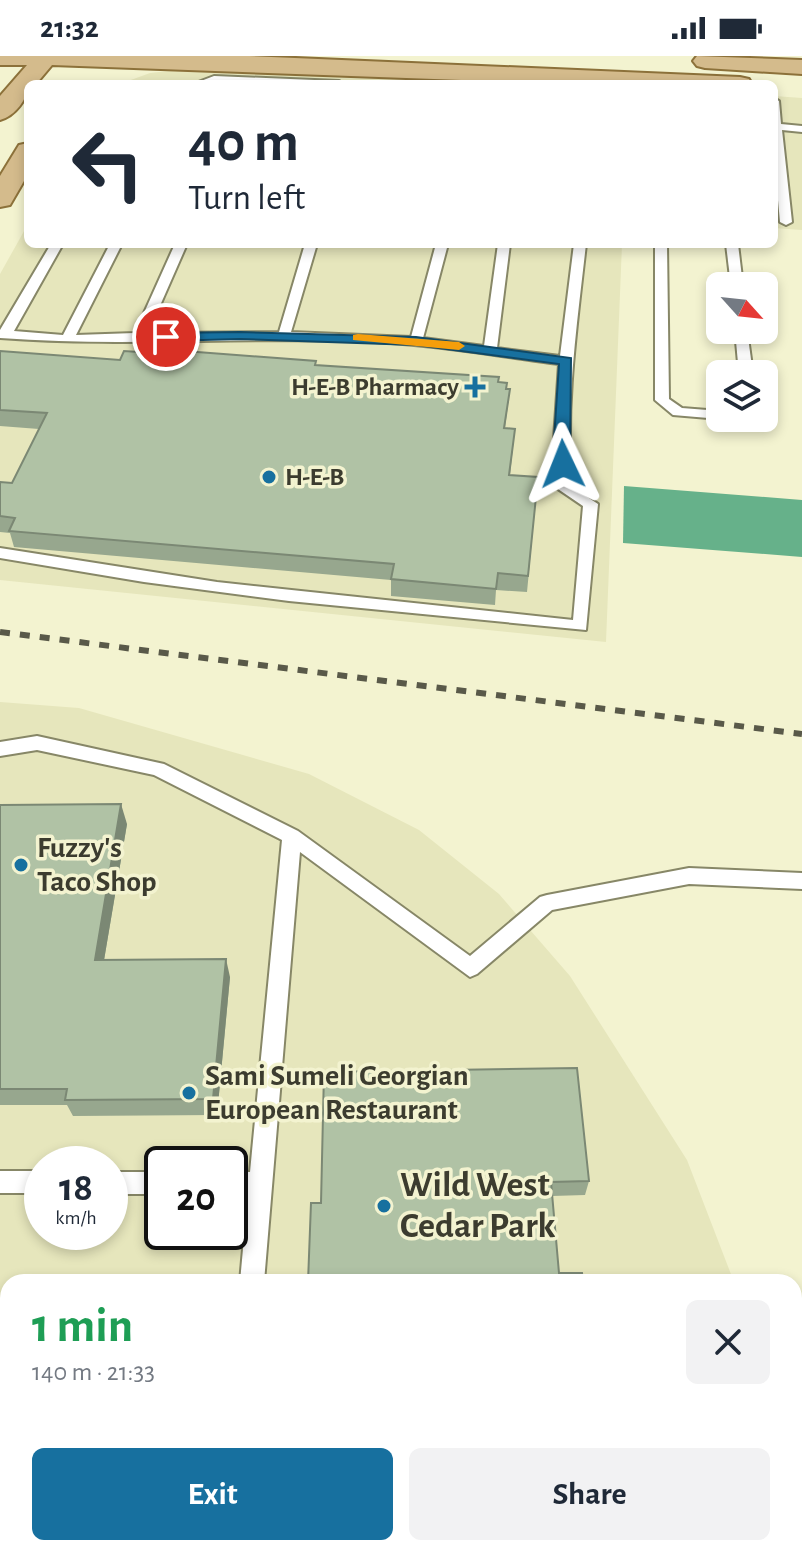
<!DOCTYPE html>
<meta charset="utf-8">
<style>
:root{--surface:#fff;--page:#f2f2f3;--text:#1f2937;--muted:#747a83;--accent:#17709f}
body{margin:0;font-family:"Alegreya Sans",sans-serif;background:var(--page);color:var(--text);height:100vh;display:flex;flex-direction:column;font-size:30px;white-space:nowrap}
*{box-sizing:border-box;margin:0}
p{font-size:26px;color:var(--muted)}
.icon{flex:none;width:44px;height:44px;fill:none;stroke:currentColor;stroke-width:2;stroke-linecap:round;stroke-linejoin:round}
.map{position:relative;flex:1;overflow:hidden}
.panel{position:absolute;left:0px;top:1218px;width:802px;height:282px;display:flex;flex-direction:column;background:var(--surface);border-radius:24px 24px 0 0;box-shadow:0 4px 12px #0003}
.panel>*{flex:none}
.guide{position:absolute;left:24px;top:24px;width:754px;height:168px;border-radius:12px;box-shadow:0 4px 12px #0003;background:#fff;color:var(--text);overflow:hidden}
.needle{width:52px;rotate:117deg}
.buttons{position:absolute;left:706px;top:216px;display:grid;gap:16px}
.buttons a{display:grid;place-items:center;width:72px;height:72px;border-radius:12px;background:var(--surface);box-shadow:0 4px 12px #0003;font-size:40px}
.speed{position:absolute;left:24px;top:1090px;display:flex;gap:16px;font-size:40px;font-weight:700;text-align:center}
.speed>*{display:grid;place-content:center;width:104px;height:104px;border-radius:50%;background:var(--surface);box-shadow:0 4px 12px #0003;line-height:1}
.speed small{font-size:20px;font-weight:400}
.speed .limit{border:4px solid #111;border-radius:12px;background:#fff;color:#111}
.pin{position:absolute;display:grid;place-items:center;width:68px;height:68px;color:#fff;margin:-34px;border:4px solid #fff;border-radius:50%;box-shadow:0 2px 8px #0007}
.me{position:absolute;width:88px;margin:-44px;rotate:358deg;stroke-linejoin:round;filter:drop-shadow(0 0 6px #0008)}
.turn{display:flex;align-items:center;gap:28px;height:168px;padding:0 32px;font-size:36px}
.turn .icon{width:104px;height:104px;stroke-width:2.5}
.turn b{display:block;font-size:56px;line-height:68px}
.round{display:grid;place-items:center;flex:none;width:84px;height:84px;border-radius:12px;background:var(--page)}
.headline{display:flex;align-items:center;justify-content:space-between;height:136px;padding:0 32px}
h1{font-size:48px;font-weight:700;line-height:60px;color:#1e9e55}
.cta{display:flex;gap:16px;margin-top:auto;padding:16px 32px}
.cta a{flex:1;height:92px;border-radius:12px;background:var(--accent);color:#fff;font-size:32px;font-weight:700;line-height:92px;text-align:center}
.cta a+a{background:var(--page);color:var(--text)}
.status{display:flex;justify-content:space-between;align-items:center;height:56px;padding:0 40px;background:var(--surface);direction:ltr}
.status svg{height:22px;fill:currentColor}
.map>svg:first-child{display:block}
.built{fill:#e6e6bc;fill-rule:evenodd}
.water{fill:#66b18a}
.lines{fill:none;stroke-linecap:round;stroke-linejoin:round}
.lane-casing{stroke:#878767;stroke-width:4}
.primary-casing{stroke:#8c713a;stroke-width:4}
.lane{fill:#fff;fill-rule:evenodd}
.primary{fill:#d4bb8c;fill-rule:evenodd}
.rail{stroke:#595949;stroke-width:6;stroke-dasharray:10 10;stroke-linecap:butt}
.wall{fill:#97a78e}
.shaded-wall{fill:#7b8874}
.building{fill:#b0c2a5;stroke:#7b8874;stroke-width:2}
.route{fill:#17709f;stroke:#0f4967;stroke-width:2}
.slow{fill:#f59e0b}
.poi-dot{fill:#17709f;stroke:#f3f3d0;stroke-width:3}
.labels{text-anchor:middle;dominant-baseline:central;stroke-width:7;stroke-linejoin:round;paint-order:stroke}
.far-poi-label{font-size:26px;font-weight:bold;fill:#3c3c2f;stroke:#f3f3d0;text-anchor:end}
.poi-label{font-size:30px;font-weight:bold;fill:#3c3c2f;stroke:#f3f3d0;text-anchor:start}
.near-poi-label{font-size:36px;font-weight:bold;fill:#3c3c2f;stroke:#f3f3d0;text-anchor:start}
</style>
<div class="status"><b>21:32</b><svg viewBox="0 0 49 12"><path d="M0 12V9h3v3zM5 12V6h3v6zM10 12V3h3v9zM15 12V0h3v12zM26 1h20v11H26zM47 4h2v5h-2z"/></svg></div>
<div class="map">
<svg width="802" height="1499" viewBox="0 0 802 1499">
<rect width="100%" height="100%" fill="#f3f3d0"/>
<g class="built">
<path d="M 177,14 L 441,22 L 536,28 L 120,28 L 150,17 Z"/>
<path d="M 774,40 L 802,42 L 802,174 L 774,172 Z"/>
<path d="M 28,168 L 28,188 L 622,188 L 606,586 L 0,524 L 0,218 Z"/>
<path d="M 0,646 L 79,652 L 309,718 L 419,774 L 499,838 L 570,920 L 687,1104 L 734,1226 L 8,1226 L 8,1492 L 794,1492 L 794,1402 L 802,1432 L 802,1499 L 0,1499 ZM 42,1108 L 110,1108 L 110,1176 L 42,1176 ZM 162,1108 L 230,1108 L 230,1176 L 162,1176 Z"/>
</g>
<path class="water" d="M 624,430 L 802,444 L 802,501 L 623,487 Z"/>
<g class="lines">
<g class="lane-casing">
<g id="lane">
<path d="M 214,20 L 339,25 L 344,28 L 193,28 Z"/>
<path d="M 774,42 L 779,45 L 781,68 L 802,70 L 802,76 L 782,74 L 792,166 L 786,169 L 780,166 L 774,100 Z"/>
<path d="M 51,188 L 63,188 L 14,275 L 63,279 L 110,188 L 122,188 L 76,279 L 135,277 L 175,188 L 187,188 L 148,277 L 279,276 L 305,188 L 317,188 L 291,276 L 411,281 L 436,188 L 448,188 L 423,282 L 484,290 L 498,188 L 510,188 L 497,292 L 560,300 L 574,188 L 586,188 C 577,269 565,349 572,431 L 598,448 L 586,574 L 289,545 L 144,526 L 0,502 L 0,492 L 217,526 L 573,564 L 583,450 L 558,433 L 554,383 L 559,308 C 491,299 422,287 353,285 C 235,281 118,291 0,282 L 0,274 Z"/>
<path d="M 655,188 L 667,188 L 669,343 L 682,352 L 720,355 L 720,362 L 724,362 L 720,363 L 673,359 L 655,344 Z"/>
<path d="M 726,188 L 738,188 L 743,230 L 731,230 Z"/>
<path d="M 735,274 L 747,274 L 753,318 L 739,318 Z"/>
<path d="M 37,680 L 164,708 L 298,775 L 470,900 L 540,841 L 547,839 L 689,812 L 802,817 L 802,833 L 689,828 L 552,854 L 477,918 L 470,921 L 300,796 L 264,1226 L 240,1226 L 248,1138 L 230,1138 L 230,1116 L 250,1116 L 282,784 L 154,719 L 37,694 L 0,700 L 0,686 Z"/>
<rect x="0" y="1115" width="42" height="22"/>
<rect x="110" y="1116" width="52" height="22"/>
<rect x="0" y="1421" width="8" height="26"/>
<rect x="219" y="1492" width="26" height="7"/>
</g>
</g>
<g class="primary-casing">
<g id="primary">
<path d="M 0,0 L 249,0 L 740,21 L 749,23 L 752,28 L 568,28 L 52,9 L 36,28 L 28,28 C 28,43 15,60 0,64 L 0,40 L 27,9 L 0,9 Z"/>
<path d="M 697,0 L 802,4 L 802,18 L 705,12 L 697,10 L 693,5 Z"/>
<path d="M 28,87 L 28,118 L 10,149 L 0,151 L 0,120 L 19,89 Z"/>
</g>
</g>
<use href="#lane" class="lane"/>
<use href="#primary" class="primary"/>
<path class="rail" d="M 0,576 L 802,678"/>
</g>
<g class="wall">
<path d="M 0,295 L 120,304 L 316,309 L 499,326 L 506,333 L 510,333 L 505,372 L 515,373 L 510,419 L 538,421 L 527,536 L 496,534 L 495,549 L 391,540 L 391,524 L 14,491 L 10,477 L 0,476 L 0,426 L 12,427 L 39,373 L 0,370 Z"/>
<path d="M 0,749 L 127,768 L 104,904 L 230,921 L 217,1059 L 73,1060 L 67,1049 L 0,1049 Z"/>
<path d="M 324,1016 L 589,1125 L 585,1139 L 552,1140 L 559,1217 L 321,1147 Z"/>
<path d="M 351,1492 L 420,1492 L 351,1493 Z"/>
</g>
<g class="shaded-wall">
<path d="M 121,748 L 127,768 L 101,922 L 95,904 Z"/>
<path d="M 226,903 L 230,921 L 217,1059 L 213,1043 Z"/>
</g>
<g class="building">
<path d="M 171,294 L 316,305 L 315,309 L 499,321 L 498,326 L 507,327 L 506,333 L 510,333 L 504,372 L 515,373 L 509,419 L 538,421 L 528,520 L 498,517 L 496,533 L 391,523 L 394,508 L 9,475 L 15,462 L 0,460 L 0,426 L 12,427 L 47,357 L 0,354 L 0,295 L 120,304 L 124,295 L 169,298 Z"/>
<path d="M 121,748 L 95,904 L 226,903 L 213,1043 L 65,1044 L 67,1033 L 0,1033 L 0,749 Z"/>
<path d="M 577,1012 L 589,1125 L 551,1126 L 559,1217 L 582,1217 L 583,1226 L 308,1226 L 311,1147 L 321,1147 L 324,1016 Z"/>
</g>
<path class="route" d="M 240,276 L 416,281 L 571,302 L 570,408 L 563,413 L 556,408 L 554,383 L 559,308 L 416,289 L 240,283 L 166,285 L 159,281 L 166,277 Z"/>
<path class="slow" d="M 358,278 L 459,286 L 465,290 L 459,294 L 353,284 L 353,279 Z"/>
<g class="poi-dot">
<path d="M471 319h8v8h8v8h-8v8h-8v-8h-8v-8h8z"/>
<circle cx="269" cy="421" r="8"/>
<circle cx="21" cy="809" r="8"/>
<circle cx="189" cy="1037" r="8"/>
<circle cx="384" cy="1150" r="8"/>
</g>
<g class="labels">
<g class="far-poi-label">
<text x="459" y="331">H-E-B Pharmacy</text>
<text x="285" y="421" text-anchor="start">H-E-B</text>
</g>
<g class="poi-label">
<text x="37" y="792">Fuzzy's<tspan x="37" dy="34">Taco Shop</tspan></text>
<text x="205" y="1020">Sami Sumeli Georgian<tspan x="205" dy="34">European Restaurant</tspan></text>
</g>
<g class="near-poi-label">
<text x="400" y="1129">Wild West<tspan x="400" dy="41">Cedar Park</tspan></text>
</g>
</g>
</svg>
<div class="buttons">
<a><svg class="needle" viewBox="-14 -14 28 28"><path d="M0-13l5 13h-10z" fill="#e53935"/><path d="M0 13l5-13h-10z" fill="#747a83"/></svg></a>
<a><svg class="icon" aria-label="layers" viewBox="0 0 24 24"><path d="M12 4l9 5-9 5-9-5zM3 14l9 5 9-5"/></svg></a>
</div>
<div class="speed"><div>18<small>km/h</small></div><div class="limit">20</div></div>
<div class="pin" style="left:166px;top:281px;background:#d93025"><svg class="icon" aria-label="arrive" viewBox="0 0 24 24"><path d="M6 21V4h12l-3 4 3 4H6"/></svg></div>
<svg class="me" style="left:563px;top:408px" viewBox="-20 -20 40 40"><path d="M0-17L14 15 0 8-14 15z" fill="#17709f" stroke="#fff" stroke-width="4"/></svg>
<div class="guide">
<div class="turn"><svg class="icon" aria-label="left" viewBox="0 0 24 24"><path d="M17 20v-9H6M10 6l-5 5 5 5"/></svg><div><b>40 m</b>Turn left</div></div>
</div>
<section class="panel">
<div class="headline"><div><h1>1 min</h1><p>140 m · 21:33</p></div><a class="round"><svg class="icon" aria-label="close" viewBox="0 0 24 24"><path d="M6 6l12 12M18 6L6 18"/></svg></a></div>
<div class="cta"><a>Exit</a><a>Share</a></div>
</section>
</div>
